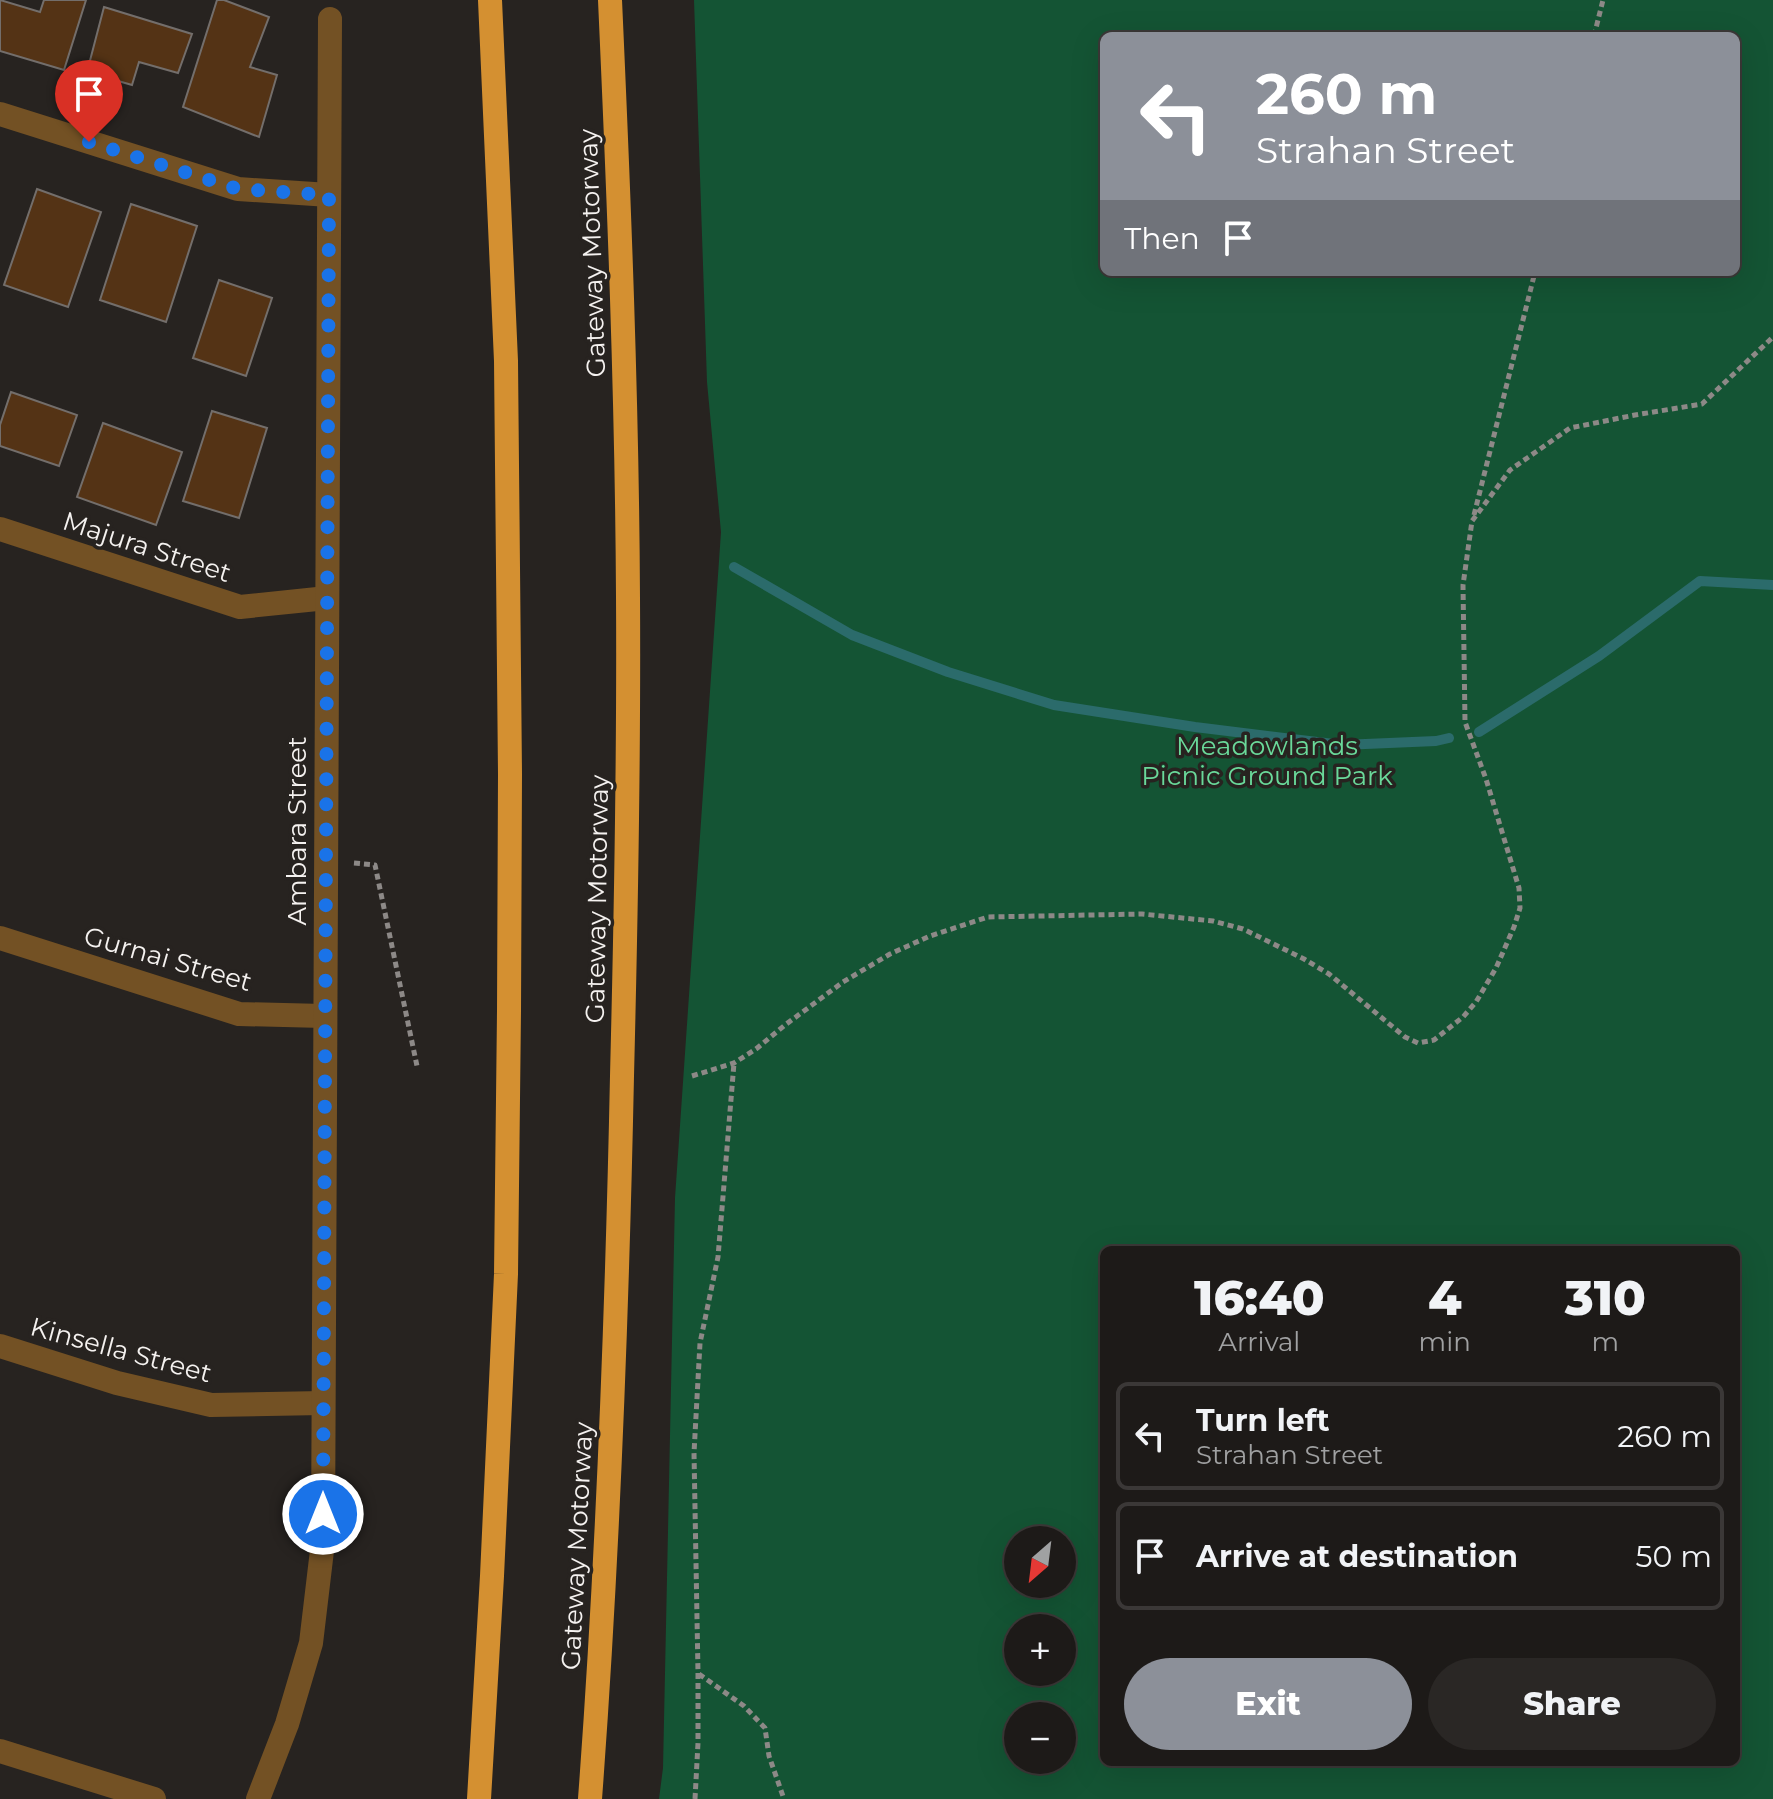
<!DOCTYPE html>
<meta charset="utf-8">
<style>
:root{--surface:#1d1a18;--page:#2a2725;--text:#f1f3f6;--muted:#a0a1a2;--line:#3b3837;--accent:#8c9099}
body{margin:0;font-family:Montserrat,sans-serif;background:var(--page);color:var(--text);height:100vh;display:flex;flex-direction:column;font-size:30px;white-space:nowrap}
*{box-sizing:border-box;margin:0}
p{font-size:26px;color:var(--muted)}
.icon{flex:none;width:44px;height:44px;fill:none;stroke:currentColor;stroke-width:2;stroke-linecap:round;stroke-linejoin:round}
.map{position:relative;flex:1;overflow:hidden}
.side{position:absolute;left:1100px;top:1246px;width:640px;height:520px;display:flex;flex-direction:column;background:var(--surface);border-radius:12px;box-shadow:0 8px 32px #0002,0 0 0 2px var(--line)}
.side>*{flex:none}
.banner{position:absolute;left:1100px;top:32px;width:640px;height:244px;border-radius:12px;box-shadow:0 8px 32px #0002,0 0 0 2px var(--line);background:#8c9099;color:#fff;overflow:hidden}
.needle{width:52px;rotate:208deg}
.fabs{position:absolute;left:1004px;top:1526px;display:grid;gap:16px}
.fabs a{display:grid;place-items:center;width:72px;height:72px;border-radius:50%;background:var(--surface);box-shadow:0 8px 32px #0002,0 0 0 2px var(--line);font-size:40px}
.pin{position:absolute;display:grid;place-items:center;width:68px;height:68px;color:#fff;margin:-82px -34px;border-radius:50% 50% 50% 0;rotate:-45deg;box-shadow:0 0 8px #0007}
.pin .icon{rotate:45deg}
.me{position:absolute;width:88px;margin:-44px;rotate:0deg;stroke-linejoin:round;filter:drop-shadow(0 0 6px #0008)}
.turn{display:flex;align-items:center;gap:28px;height:168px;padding:0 24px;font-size:36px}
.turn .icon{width:104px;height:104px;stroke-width:2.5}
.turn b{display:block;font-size:56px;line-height:68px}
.then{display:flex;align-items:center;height:76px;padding:0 24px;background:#0003;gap:16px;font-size:30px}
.eta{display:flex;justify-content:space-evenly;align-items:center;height:136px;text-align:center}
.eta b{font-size:48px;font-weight:800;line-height:56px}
.primary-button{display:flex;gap:16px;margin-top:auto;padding:16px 24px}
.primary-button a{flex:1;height:92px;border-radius:48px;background:var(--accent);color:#fff;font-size:32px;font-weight:800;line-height:92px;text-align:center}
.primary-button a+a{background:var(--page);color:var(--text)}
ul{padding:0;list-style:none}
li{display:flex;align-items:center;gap:24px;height:108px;margin:0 16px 12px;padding:0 8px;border:4px solid var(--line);border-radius:12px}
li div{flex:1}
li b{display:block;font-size:30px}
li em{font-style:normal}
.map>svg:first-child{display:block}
.green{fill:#145434;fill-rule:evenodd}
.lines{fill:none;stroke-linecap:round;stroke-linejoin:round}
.stream{stroke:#2b6b6b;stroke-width:10}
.building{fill:#543315;stroke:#736e6b;stroke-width:2}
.path{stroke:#8d8987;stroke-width:5;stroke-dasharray:6 4;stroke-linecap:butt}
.minor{stroke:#735124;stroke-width:24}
.highway{stroke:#d49031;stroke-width:24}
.route{stroke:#1a73e8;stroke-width:14;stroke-dasharray:0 25.2}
.labels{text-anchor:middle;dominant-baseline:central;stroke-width:7;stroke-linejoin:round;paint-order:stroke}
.street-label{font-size:26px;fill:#f5f2f0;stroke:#272320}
.park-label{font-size:26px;fill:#6ad99a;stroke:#272320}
</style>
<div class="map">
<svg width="1773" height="1799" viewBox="0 0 1773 1799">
<rect width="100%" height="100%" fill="#272320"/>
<path class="green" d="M 694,0 L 1773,0 L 1773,1799 L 659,1799 L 663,1768 L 675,1198 L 721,532 L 707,382 ZM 1104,36 L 1736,36 L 1736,272 L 1104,272 ZM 1736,1250 L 1736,1762 L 1104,1762 L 1104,1250 ZM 1018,1540 L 1062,1540 L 1062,1584 L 1018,1584 ZM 1062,1628 L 1062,1672 L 1018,1672 L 1018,1628 ZM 1062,1716 L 1062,1760 L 1018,1760 L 1018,1716 Z"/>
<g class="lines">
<g class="stream">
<path d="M 734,567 L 852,635 L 948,672 L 1054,705 L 1195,727 L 1342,745 L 1436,741 L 1449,738"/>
<path d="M 1479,732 L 1599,656 L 1700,581 L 1773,585"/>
</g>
</g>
<g class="building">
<path d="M 0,0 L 40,12 L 44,0 L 86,0 L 64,70 L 0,51 Z"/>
<path d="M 217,0 L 224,0 L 269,17 L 250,67 L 277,75 L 259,137 L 183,107 Z"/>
<path d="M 104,7 L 192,34 L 178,73 L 139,62 L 132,85 L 87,72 Z"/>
<path d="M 37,189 L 101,212 L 68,307 L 4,285 Z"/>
<path d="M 131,204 L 197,226 L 166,322 L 100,300 Z"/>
<path d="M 219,280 L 272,298 L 246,376 L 193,358 Z"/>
<path d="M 11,392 L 77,415 L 59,466 L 0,446 L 0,425 Z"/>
<path d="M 212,411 L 267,428 L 239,518 L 183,501 Z"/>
<path d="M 103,423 L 182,452 L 156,525 L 77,497 Z"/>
</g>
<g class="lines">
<g class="path">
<path d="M 1594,36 L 1603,0"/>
<path d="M 1474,515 L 1535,272"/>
<path d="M 354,863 L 375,865 L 417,1066"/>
<path d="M 692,1076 L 734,1063 L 756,1049 L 785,1025 L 843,982 L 890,954 L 930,936 L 988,917 L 1142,914 L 1213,921 L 1243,929 L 1304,959 L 1329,974 L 1405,1037 L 1418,1043 L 1434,1040 L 1463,1017 L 1476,1002 L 1496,968 L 1514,927 L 1520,908 L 1519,888 L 1486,779 L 1465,722 L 1463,585 L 1472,521 L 1510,470 L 1570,428 L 1635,415 L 1702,404 L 1773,337"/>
<path d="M 699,1674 L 744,1706 L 765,1728 L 769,1756 L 784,1799"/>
<path d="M 695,1799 L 698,1743 L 698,1673 L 694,1453 L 700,1343 L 718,1257 L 734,1063"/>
</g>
<g class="minor">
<path d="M 0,114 L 238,189 L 329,195"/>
<path d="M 0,529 L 240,607 L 327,598"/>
<path d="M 0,938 L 239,1014 L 324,1016"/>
<path d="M 0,1346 L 117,1383 L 211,1405 L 323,1403"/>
<path d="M 0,1751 L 154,1799"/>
<path d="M 258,1799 L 287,1724 L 311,1643 L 323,1542 L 330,19"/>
</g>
<g class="highway">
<path d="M 479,1799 L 492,1576 L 506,1274 L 509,1011 L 510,774 L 506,361 L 490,0"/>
<path d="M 590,1799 C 608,1558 617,1317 622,1076 C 626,916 629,757 628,597 C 627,398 619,199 610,0"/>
</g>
</g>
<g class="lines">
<path class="route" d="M 89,142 L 238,189 L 329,195 L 323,1514"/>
</g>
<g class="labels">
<g class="street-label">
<text transform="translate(592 253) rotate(-92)">Gateway Motorway</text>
<text transform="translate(147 547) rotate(18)">Majura Street</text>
<text transform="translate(297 831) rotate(-90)">Ambara Street</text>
<text transform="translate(597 899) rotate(-89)">Gateway Motorway</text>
<text transform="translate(168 959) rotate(16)">Gurnai Street</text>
<text transform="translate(121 1350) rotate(15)">Kinsella Street</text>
<text transform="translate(577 1546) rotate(-87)">Gateway Motorway</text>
</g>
<g class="park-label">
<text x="1267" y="746">Meadowlands<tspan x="1267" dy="30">Picnic Ground Park</tspan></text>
</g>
</g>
</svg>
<div class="fabs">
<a><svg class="needle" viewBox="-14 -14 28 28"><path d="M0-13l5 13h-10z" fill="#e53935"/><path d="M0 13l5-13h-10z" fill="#a0a1a2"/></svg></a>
<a>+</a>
<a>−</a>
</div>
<div class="pin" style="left:89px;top:142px;background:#d93025"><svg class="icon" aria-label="arrive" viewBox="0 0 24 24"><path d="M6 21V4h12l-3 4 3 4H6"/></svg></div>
<svg class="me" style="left:323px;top:1514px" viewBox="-20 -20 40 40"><circle r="17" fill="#1a73e8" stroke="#fff" stroke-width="3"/><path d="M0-11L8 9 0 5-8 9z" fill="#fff"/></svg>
<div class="banner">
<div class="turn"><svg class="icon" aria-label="left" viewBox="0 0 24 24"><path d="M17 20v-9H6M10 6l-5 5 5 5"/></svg><div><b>260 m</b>Strahan Street</div></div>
<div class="then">Then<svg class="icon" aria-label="arrive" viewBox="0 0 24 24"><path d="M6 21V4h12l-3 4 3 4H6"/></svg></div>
</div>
<section class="side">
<div class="eta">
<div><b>16:40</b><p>Arrival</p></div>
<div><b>4</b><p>min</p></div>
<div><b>310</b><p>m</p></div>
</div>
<ul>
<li><svg class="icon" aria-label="left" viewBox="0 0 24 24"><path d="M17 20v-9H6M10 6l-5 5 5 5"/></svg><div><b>Turn left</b><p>Strahan Street</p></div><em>260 m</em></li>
<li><svg class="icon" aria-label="arrive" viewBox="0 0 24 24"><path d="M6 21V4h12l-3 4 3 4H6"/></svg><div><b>Arrive at destination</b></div><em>50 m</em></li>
</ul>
<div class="primary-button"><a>Exit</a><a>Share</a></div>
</section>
</div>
